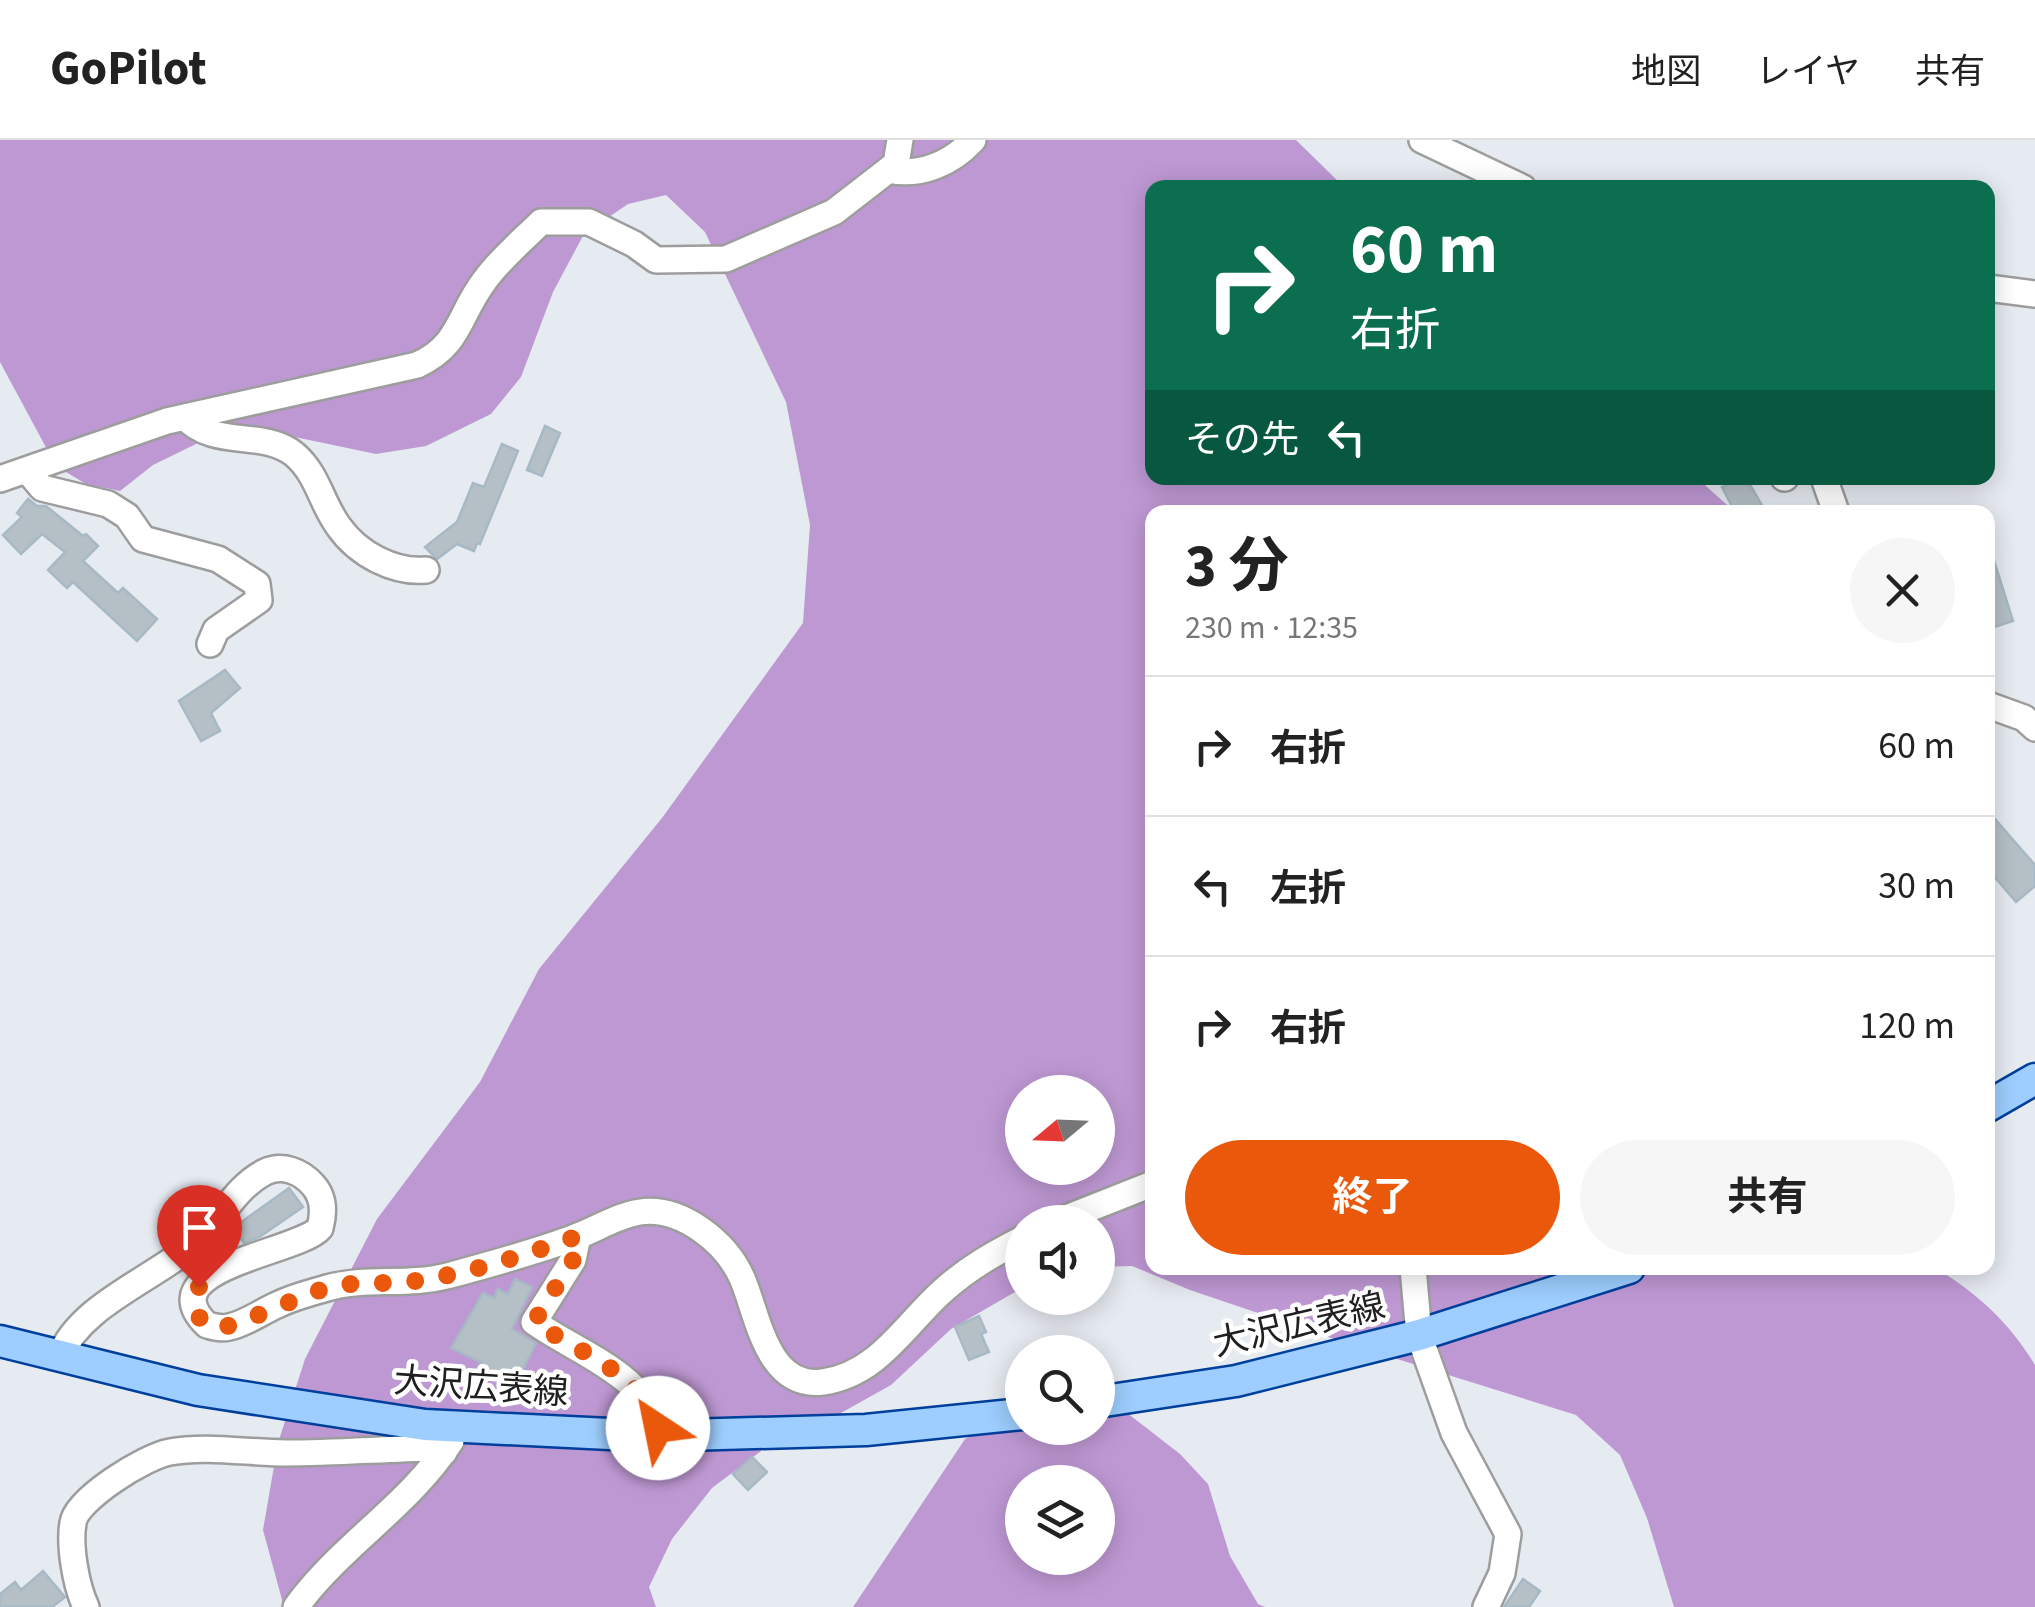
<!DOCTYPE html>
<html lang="ja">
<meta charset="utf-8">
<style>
:root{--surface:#fff;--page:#f6f6f6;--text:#222;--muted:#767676;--line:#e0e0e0;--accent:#ea580c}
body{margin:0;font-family:"Source Sans 3","Noto Sans JP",sans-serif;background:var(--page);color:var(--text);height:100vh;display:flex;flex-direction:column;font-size:38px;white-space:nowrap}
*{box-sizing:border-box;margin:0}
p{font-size:32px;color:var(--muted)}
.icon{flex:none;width:55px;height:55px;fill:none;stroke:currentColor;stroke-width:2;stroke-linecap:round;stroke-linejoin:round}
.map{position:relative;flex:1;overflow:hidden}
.sheet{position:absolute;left:1145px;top:365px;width:850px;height:770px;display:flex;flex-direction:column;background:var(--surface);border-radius:20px;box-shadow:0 5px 25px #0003}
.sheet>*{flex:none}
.top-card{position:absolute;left:1145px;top:40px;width:850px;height:305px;border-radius:20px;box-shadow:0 5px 25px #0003;background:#0b6e4f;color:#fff;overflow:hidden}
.needle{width:65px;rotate:251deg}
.buttons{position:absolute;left:1005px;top:935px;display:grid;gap:20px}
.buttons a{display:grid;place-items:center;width:110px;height:110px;border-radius:50%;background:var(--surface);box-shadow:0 5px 25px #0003;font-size:50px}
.pin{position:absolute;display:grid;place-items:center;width:85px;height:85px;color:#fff;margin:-102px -42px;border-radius:50% 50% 50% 0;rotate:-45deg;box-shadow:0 0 10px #0007}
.pin .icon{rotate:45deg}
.me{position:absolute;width:110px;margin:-55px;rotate:326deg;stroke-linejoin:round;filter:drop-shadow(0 0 8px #0008)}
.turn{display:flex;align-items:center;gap:35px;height:210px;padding:0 40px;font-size:45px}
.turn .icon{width:130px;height:130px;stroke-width:2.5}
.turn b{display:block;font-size:70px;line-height:85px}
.then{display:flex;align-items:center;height:95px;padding:0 40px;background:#0003;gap:20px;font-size:38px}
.round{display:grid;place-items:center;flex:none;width:105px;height:105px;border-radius:52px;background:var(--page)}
.headline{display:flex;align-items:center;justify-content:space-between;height:170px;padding:0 40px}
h1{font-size:60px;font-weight:700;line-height:75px}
.primary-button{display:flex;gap:20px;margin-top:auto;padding:20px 40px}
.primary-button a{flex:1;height:115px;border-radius:60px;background:var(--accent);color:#fff;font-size:40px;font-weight:700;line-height:115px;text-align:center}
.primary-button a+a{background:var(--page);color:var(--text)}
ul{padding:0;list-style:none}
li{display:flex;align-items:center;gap:30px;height:140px;padding:0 40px;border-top:2px solid var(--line)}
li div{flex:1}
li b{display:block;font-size:38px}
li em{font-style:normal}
header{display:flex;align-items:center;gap:60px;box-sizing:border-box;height:140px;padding:0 50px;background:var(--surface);border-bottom:2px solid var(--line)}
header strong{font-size:48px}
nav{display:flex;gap:55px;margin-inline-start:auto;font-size:35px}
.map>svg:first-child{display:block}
.forest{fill:#be98d3;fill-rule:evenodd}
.building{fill:#b5c0c6;stroke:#a7b9c4;stroke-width:2.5}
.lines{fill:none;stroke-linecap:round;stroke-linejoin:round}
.minor-casing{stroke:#9d9d9d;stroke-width:30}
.major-casing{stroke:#003f9c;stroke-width:35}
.minor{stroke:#fff;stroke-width:25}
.major{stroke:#9dceff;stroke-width:30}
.route{stroke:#ea580c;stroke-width:18;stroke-dasharray:0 32.4}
.labels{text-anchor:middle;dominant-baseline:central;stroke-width:9;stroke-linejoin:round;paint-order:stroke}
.street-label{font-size:35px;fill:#202020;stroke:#fff}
</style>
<header>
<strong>GoPilot</strong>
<nav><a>地図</a><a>レイヤ</a><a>共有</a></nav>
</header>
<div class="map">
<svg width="2035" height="1467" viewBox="0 0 2035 1467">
<rect width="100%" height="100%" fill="#e6eaf1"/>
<g class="forest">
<path d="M 0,0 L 1296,0 L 1344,47 L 1152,48 L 1152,338 L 1697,338 L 1735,372 L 1152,372 L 1152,1128 L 1936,1128 C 1979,1155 2009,1182 2035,1225 L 2035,1467 L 1674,1467 L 1647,1378 L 1620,1315 L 1576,1275 L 1346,1203 L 1190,1150 L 1132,1126 L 1098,1127 L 1098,1082 L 1022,1082 L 1022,1148 L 951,1189 L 891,1245 L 832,1278 L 773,1302 L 712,1348 L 672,1399 L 649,1447 L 656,1467 L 284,1467 L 263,1390 L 278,1303 L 305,1219 L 377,1079 L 480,942 L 539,829 L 662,678 L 803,483 L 810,385 L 786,262 L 705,92 L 666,55 L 628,64 L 584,94 L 553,152 L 521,237 L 491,274 L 426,306 L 376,314 L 266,291 L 200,302 L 153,325 L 120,351 L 86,344 L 56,326 L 0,222 ZM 1022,952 L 1098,952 L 1098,1028 L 1022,1028 Z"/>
<path d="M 1098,1262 L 1122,1269 L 1180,1314 L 1208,1344 L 1230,1416 L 1258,1464 L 1265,1467 L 853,1467 L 965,1299 L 1017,1269 L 1022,1288 L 1098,1288 ZM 1022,1342 L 1098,1342 L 1098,1418 L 1022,1418 Z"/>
</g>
<g class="building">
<path d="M 545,286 L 560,293 L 542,336 L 527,330 Z"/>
<path d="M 502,304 L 518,311 L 480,404 L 477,403 L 474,411 L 457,404 L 437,419 L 425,407 L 457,382 L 473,343 L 484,347 Z"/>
<path d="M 1741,338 L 1746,338 L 1766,372 L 1735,372 L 1722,347 Z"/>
<path d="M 28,359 L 37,366 L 46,366 L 83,396 L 86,394 L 98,406 L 83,421 L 118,453 L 123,448 L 157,479 L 137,501 L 73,442 L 67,448 L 48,430 L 65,412 L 42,394 L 21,414 L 3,395 L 22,377 L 17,373 Z"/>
<path d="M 1988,411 L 1991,411 L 2013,481 L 1988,489 Z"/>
<path d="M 225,530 L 240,548 L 211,573 L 220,591 L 201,601 L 179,561 Z"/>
<path d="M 1988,671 L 2035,725 L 2035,746 L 2016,762 L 1988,729 Z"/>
<path d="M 289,1048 L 303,1067 L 261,1096 L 244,1103 L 233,1088 Z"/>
<path d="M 515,1139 L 532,1147 L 512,1189 L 536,1203 L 517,1242 L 478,1227 L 481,1222 L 451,1208 L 483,1153 L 494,1158 L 498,1149 L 508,1154 Z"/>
<path d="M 979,1176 L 986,1192 L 981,1194 L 989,1212 L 969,1220 L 955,1187 Z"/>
<path d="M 752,1317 L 767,1332 L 748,1350 L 733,1334 Z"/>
<path d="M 43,1431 L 65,1457 L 52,1467 L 0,1467 L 0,1454 L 15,1442 L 21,1450 Z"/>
<path d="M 1523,1439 L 1540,1451 L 1529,1467 L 1504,1467 Z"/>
</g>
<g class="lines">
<g class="minor-casing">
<g id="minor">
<path d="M 1422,0 L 1523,48"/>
<path d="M 889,30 C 920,37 952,23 973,0"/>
<path d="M 1988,148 L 2035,154"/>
<path d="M 185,277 C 214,309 262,289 294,314 C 318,334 321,363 339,387 C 358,414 394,433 426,430"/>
<path d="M 27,330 L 42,348 L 108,364 L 127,376 L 143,399 L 218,419 L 257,444 L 259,460 L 216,490 L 210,504"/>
<path d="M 1784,338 L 1785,338"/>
<path d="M 1824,338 L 1836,372"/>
<path d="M 0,339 L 167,281 L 417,225 C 461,205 458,175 485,140 C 501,118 522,101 541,82 L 589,82 L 634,104 L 656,120 L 726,119 L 834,72 L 896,24 L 900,0"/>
<path d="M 1988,565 L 2024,578 L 2035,588"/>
<path d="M 1056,1082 L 1152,1044"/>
<path d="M 578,1096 L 573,1120 L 534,1182 C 575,1212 652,1236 659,1296"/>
<path d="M 1413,1128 L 1419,1195 L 1454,1293 L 1508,1394 L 1502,1433 L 1486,1467"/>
<path d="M 60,1216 C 82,1162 161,1137 200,1098 C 222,1077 237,1046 265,1032 C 282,1024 301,1031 313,1045 C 324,1057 324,1073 320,1088 C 299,1113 147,1127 207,1185 C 215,1187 221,1189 229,1187 C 245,1184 261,1172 277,1165 C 293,1157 310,1153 327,1148 C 365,1137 408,1146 447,1136 C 488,1125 529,1114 570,1099 C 594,1091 615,1076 640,1072 C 681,1066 726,1102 742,1138 C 758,1174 766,1249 823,1242 C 880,1234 907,1181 946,1148 C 970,1127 995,1113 1022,1099"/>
<path d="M 86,1467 C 76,1446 69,1406 73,1383 C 76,1359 146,1316 170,1312 C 206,1305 249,1313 286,1313 C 335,1313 384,1309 433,1308 L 444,1312"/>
<path d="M 296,1467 C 340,1406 409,1366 451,1301"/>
</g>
</g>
<g class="major-casing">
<g id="major">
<path d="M 1988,966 L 2035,939"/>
<path d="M 0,1201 L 198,1250 L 425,1285 L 650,1296 L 866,1290 L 1022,1274"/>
<path d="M 1098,1262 L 1236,1241 L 1419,1195 L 1629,1128"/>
</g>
</g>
<use href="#minor" class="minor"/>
<use href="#major" class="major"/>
</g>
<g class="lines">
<path class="route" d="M 199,1147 C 189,1162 197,1185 216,1188 C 229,1190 302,1155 324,1149 C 352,1140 385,1145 415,1141 C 471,1133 525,1115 578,1096 L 573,1120 L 534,1182 C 575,1211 644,1233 658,1288"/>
</g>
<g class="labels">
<g class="street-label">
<text transform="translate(1299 1185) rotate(-13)">大沢広表線</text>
<text transform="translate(481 1247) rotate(4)">大沢広表線</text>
</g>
</g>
</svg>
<div class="buttons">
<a><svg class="needle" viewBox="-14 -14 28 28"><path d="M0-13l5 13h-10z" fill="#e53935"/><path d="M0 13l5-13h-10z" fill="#767676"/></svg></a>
<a><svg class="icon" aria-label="sound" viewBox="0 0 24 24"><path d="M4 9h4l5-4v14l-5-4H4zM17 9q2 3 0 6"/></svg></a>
<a><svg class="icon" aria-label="search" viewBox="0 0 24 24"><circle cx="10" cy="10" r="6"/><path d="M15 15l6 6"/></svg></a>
<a><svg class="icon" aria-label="layers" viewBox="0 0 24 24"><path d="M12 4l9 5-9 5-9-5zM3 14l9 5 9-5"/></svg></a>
</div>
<div class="pin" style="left:199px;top:1147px;background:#d93025"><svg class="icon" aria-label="arrive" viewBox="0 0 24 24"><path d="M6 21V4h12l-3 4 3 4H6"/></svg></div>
<svg class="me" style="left:658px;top:1288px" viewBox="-20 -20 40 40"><circle r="19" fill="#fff"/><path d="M0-13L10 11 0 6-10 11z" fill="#ea580c"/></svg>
<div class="top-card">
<div class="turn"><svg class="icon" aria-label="right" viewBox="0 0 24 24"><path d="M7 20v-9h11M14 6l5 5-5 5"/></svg><div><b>60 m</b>右折</div></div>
<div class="then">その先<svg class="icon" aria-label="left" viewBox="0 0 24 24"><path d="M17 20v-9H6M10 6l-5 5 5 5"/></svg></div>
</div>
<section class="sheet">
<div class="headline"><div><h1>3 分</h1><p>230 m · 12:35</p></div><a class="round"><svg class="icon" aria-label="close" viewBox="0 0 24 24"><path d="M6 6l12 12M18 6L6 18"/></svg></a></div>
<ul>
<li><svg class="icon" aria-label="right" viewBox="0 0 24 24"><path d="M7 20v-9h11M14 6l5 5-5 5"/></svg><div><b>右折</b></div><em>60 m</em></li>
<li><svg class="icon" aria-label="left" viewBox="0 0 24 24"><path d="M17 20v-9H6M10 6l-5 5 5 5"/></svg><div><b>左折</b></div><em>30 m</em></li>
<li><svg class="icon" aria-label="right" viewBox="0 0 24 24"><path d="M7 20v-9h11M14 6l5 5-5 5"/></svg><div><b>右折</b></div><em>120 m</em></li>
</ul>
<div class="primary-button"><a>終了</a><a>共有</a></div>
</section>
</div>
